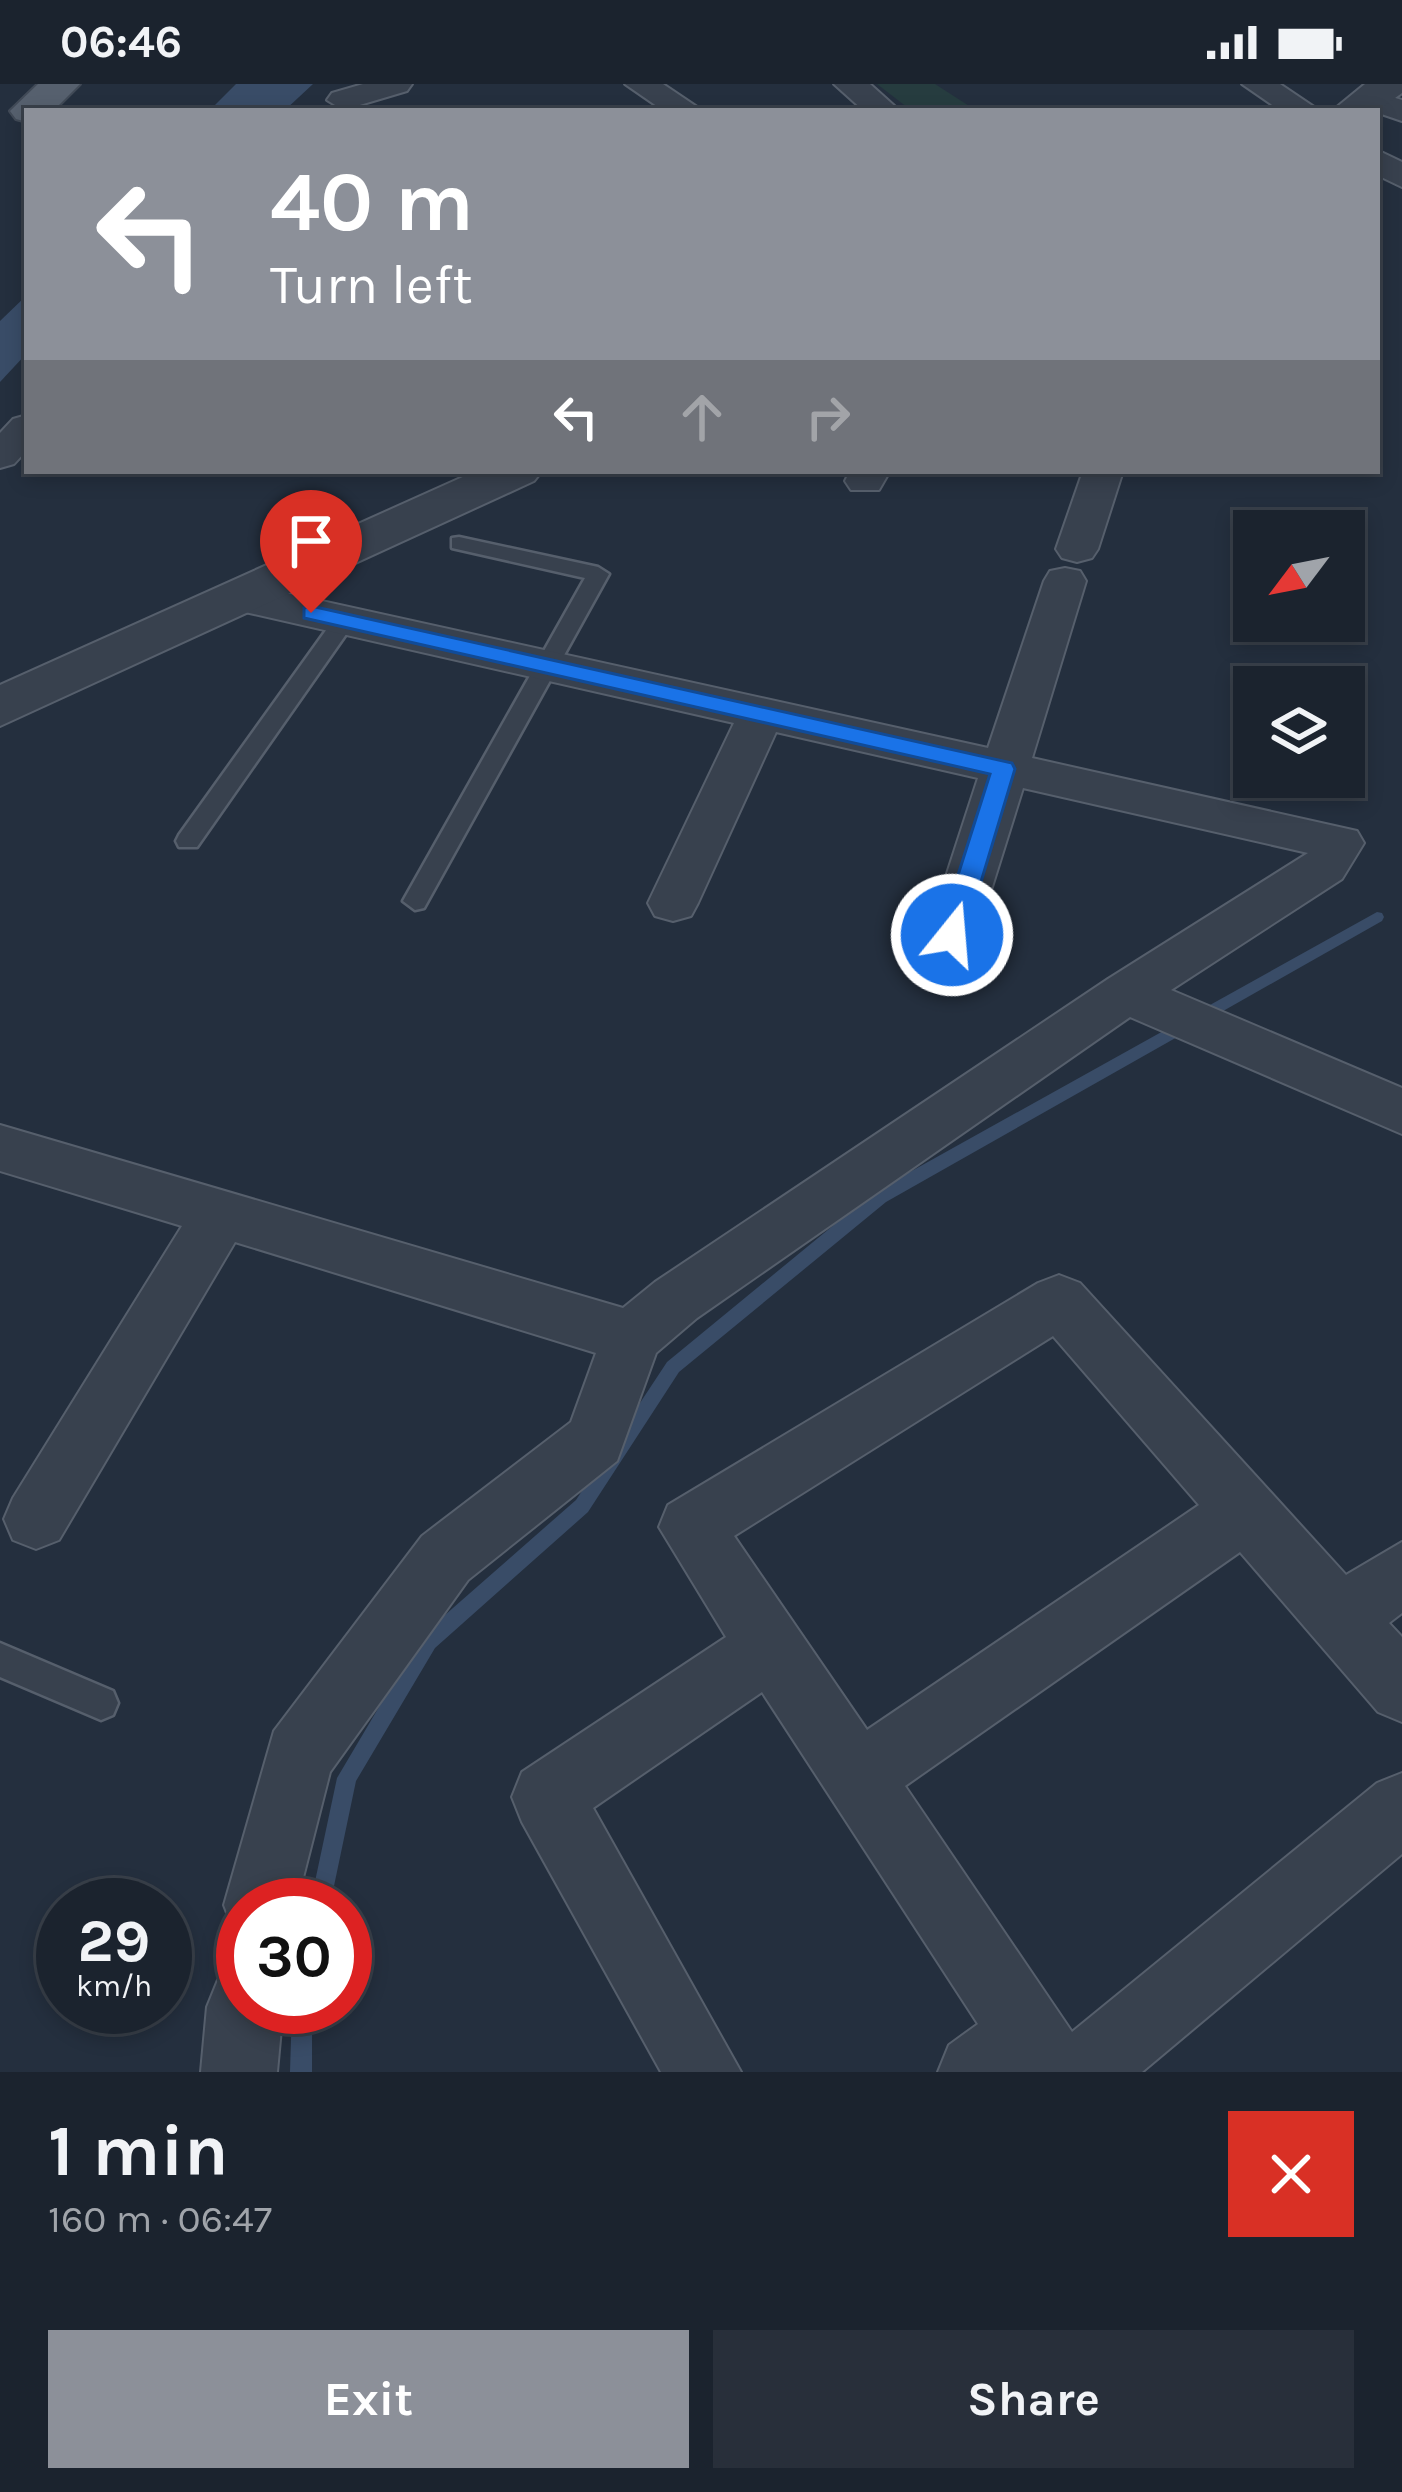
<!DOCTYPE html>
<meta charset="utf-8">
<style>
:root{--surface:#1b232e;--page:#282f3a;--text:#f1f3f6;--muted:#a0a4aa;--line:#39404a;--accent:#8c9099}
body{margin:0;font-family:Karla,sans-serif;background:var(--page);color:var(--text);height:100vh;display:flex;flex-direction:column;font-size:45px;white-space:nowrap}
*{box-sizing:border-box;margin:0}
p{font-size:39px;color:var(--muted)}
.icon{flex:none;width:66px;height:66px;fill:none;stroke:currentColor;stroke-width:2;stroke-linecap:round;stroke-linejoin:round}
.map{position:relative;height:1988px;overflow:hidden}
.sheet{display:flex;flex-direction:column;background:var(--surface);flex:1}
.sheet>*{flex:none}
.hud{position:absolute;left:24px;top:24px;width:1356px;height:366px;border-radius:0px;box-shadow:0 6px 18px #0003,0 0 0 3px var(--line);background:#8c9099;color:#fff;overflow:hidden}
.needle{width:78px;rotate:238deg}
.controls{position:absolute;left:1233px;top:426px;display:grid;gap:24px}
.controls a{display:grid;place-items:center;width:132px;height:132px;border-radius:0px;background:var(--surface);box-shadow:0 6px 18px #0003,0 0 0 3px var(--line);font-size:60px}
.speed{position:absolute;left:36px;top:1794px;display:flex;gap:24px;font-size:60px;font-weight:700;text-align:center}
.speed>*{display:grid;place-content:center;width:156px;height:156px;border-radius:50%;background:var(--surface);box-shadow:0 6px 18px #0003,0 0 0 3px var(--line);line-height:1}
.speed small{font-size:30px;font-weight:400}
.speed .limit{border:18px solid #d22;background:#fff;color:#111}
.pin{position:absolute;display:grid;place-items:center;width:102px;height:102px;color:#fff;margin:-123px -51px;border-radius:50% 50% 50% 0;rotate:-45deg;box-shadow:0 0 12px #0007}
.pin .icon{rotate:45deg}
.me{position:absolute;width:132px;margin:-66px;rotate:17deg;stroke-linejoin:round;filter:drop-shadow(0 0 9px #0008)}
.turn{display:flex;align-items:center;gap:42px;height:252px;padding:0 48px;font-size:54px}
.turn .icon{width:156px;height:156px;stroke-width:2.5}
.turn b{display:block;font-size:84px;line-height:102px}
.lanes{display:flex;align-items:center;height:114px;padding:0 48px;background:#0003;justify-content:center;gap:60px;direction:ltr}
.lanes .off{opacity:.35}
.round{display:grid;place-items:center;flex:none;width:126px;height:126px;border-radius:0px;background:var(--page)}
.summary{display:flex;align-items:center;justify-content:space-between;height:204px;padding:0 48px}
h1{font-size:72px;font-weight:700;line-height:90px}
.button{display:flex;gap:24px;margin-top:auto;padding:24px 48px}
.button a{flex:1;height:138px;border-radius:0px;background:var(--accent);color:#fff;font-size:48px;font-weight:700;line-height:138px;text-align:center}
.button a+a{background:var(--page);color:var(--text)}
.status{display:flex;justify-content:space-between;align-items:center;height:84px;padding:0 60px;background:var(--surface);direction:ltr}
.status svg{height:33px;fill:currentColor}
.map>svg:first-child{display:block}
.green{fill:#263c3f}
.water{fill:#394c67}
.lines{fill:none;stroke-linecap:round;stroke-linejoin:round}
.stream{fill:#394c67;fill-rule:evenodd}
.service-casing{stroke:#565f6c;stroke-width:5}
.minor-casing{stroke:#565f6c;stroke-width:4}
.tertiary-casing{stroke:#565f6c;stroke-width:4}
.primary-casing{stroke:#414a57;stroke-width:4}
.service{fill:#38414e;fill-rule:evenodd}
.minor{fill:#38414e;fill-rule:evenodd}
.tertiary{fill:#38414e;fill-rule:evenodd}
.primary{fill:#56606e;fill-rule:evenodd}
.route{fill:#1a73e8;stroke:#114b97;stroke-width:3}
</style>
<div class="status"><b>06:46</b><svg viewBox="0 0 49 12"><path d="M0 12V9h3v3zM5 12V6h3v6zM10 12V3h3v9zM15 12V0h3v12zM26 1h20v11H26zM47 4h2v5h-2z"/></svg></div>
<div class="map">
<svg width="1402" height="1988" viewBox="0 0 1402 1988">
<rect width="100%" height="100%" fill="#242f3e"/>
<path class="green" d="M 877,0 L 935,0 L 977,27 L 912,27 Z"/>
<g class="water">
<path d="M 236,0 L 313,0 L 284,27 L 209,27 Z"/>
<path d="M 27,211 L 27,269 L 0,298 L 0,237 Z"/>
</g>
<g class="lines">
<g class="stream">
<path d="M 1377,828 L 1382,829 L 1384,833 L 1382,837 L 886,1118 L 679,1288 L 588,1428 L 435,1564 L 356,1697 L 330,1821 L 310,1821 L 337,1694 L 421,1552 L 576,1416 L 667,1278 L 874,1108 Z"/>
<path d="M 292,1923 L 312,1923 L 312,1988 L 290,1988 Z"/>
</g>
<g class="service-casing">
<g id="service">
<path d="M 459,453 L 598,483 L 609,490 L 424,824 L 415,826 L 403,817 L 585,494 L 452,464 L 452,454 Z"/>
<path d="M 345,529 L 356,536 L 197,763 L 179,763 L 176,757 L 179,751 L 337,531 Z"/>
<path d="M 0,1559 L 113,1607 L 118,1619 L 113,1631 L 101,1636 L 0,1593 Z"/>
</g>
</g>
<g class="minor-casing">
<g id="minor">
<path d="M 363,0 L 412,0 L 407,7 L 343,26 L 327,16 L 332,9 Z"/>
<path d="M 625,0 L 663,0 L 703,27 L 664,27 Z"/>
<path d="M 834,0 L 870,0 L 900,27 L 864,27 Z"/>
<path d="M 1242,0 L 1280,0 L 1320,27 L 1281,27 Z"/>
<path d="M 1369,6 L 1402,16 L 1402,37 L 1358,22 L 1353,15 L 1358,8 Z"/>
<path d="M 1377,66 L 1402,78 L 1402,103 L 1377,91 Z"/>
<path d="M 27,331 L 27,366 L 14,380 L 0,384 L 0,349 L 13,335 Z"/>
<path d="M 850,387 L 890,387 L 879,406 L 851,406 L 845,397 Z"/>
<path d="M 1083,387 L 1123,387 L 1098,465 L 1092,474 L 1077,478 L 1062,474 L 1056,465 Z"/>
<path d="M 1065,484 L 1080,487 L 1086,497 L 1032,674 L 1357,747 L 1364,759 L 1342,795 L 1171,906 L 1402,1004 L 1402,1050 L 1130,933 L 697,1234 L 656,1269 L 617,1377 L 468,1496 L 330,1688 L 296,1821 L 243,1821 L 243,1850 L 234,1847 L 224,1821 L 274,1647 L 422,1452 L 571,1338 L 596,1269 L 235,1158 L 59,1456 L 36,1465 L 13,1456 L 4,1435 L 13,1414 L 182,1142 L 0,1087 L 0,1041 L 623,1224 L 655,1198 L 1108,895 L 1308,769 L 1023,704 L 977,851 L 970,864 L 952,870 L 934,864 L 927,851 L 978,694 L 776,648 L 698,819 L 691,832 L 673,837 L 655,832 L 648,819 L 734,639 L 245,528 L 230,524 L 223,514 L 230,504 L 245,500 L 988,664 L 1044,497 L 1050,487 Z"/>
<path d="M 1059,1191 L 1080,1199 L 1346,1491 L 1402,1458 L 1402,1529 L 1389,1539 L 1402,1553 L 1402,1638 L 1378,1628 L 1240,1468 L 905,1702 L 1072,1948 L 1377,1699 L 1402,1689 L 1402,1770 L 1142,1988 L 938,1988 L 949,1961 L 978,1940 L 762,1608 L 593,1724 L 741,1988 L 661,1988 L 522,1738 L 512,1713 L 522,1688 L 726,1553 L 659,1443 L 668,1421 L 1038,1199 ZM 1053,1252 L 1199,1421 L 867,1646 L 734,1452 Z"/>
<path d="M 243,1886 L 243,1923 L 283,1923 L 277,1988 L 201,1988 L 207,1923 L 218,1896 Z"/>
</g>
</g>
<g class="tertiary-casing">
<g id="tertiary">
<path d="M 1365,0 L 1402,0 L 1402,9 L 1377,27 L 1332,27 Z"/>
<path d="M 476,387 L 542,387 L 534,397 L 0,642 L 0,601 Z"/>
</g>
</g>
<g class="primary-casing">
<path id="primary" d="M 38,0 L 80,0 L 53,27 L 27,27 L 27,38 L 16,35 L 10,27 Z"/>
</g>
<use href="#service" class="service"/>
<use href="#minor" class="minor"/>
<use href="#tertiary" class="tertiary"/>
<use href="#primary" class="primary"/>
</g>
<path class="route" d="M 311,522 L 1012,679 L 1015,685 L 965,851 L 952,861 L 939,851 L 990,690 L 304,534 L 304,524 Z"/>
</svg>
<div class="controls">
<a><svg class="needle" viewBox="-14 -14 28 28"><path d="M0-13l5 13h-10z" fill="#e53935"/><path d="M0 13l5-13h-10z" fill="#a0a4aa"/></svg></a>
<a><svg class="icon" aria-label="layers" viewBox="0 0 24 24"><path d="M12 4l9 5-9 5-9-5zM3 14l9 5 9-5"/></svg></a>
</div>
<div class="speed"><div>29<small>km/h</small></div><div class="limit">30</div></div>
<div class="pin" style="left:311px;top:529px;background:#d93025"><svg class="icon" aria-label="arrive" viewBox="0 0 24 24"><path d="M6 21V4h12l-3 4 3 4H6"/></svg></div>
<svg class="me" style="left:952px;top:851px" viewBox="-20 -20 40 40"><circle r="17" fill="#1a73e8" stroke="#fff" stroke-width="3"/><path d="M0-11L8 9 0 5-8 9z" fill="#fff"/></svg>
<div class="hud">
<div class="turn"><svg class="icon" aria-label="left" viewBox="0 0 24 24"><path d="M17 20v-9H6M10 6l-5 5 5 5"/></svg><div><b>40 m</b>Turn left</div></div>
<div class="lanes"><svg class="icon" aria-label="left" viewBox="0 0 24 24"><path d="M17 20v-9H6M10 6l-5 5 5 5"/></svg><svg class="icon off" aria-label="ahead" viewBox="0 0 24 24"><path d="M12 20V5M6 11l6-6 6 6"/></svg><svg class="icon off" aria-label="right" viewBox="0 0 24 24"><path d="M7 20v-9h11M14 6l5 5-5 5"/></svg></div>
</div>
</div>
<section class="sheet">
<div class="summary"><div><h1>1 min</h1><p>160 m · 06:47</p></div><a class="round" style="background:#d93025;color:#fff"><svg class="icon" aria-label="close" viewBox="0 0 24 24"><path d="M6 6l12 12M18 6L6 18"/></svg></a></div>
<div class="button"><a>Exit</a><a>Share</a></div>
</section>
